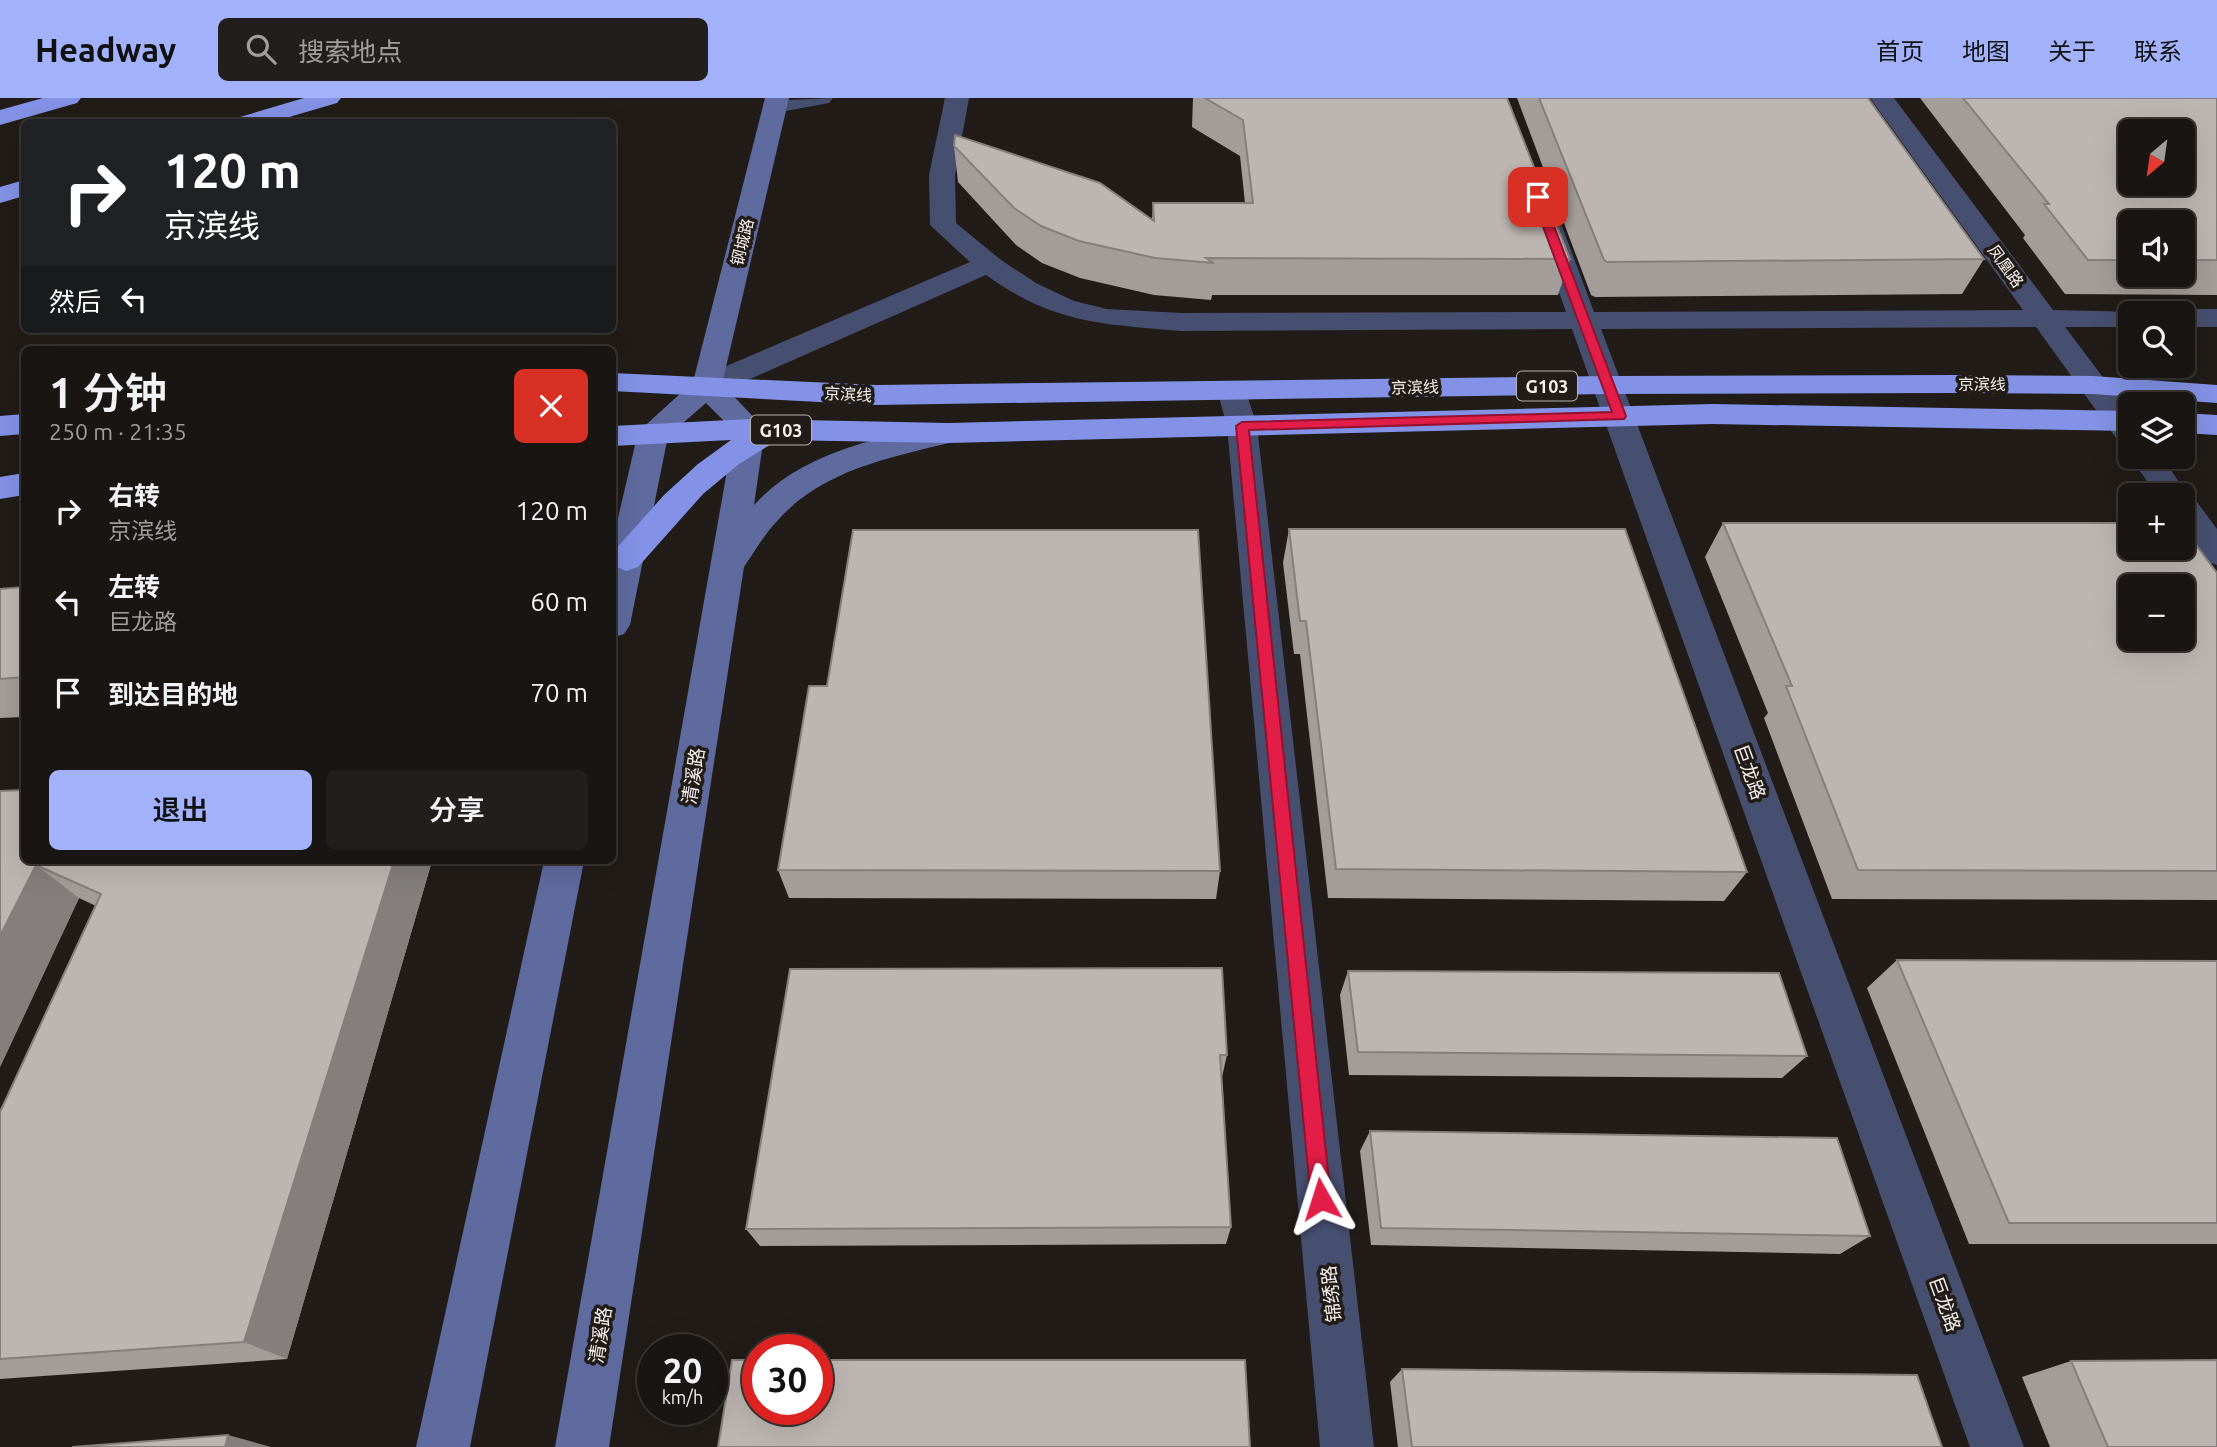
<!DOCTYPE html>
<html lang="zh">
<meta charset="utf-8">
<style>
:root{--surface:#191512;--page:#221e1b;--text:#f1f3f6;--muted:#9f9f9f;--line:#373432;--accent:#a2b2fd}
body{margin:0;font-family:Ubuntu,"Noto Sans SC",sans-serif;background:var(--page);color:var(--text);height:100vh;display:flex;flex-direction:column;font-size:26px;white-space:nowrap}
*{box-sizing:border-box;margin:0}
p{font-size:23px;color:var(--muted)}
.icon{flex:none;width:38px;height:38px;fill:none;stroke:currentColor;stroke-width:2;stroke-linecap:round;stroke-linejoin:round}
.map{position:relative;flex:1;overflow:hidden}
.sheet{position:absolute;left:21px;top:248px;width:595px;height:518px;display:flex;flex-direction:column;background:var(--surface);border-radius:10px;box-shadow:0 7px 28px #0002,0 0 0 2px var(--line)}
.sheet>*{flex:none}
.guide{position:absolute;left:21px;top:21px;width:595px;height:214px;border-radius:10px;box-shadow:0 7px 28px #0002,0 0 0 2px var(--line);background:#202124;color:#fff;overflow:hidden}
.needle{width:46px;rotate:209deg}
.buttons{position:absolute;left:2118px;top:21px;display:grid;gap:14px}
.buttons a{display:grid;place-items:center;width:77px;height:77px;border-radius:10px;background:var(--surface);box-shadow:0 7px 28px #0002,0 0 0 2px var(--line);font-size:35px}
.speed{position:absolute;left:637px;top:1236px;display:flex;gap:14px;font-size:35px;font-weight:700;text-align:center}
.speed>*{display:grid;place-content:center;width:91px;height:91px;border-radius:50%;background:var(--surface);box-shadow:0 7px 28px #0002,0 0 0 2px var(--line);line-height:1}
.speed small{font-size:18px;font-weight:400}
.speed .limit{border:10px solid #d22;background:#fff;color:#111}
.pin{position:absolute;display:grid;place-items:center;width:60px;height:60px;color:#fff;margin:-30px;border-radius:14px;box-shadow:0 4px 10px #0006}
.me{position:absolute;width:77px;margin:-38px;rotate:354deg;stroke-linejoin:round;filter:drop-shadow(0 0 5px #0008)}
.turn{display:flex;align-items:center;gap:24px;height:147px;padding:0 28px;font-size:32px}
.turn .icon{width:91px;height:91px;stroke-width:2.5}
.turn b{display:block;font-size:49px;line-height:60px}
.then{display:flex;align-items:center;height:66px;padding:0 28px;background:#0003;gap:14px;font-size:26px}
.round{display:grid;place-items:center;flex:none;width:74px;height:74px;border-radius:10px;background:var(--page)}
.overview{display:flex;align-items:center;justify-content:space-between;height:119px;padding:0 28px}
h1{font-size:42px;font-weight:600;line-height:52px}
.cta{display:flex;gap:14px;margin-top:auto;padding:14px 28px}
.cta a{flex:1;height:80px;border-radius:10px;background:var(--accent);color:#111;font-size:28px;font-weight:600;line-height:80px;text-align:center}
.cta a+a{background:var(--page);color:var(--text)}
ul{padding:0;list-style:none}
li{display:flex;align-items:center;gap:21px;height:91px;padding:0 28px}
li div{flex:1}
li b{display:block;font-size:26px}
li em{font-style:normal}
header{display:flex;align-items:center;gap:42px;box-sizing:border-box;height:98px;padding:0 35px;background:var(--accent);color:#111}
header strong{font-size:33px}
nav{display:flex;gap:38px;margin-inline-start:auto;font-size:24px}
.search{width:490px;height:63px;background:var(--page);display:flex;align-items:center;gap:18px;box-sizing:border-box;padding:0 24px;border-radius:10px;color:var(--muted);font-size:26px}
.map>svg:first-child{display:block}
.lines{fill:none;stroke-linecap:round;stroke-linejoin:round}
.street{fill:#474f70;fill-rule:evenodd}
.secondary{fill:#5f6a9f;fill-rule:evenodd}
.highway{fill:#8392e6;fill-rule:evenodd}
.wall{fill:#a39c98;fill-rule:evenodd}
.shaded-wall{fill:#847f7c}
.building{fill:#bdb5b1;stroke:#847f7c;stroke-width:2;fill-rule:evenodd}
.route{fill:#e11d48;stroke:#92132f;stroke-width:2}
.labels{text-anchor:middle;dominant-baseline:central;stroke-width:7;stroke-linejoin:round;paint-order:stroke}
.far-street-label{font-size:16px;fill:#f5f1ee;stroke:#211c18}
.shield{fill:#211c18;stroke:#b5b1ae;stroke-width:2}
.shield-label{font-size:18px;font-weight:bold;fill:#f5f1ee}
.street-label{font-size:19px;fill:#f5f1ee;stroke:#211c18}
</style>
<header>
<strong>Headway</strong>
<div class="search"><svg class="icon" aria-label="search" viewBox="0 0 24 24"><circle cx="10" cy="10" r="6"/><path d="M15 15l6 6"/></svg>搜索地点</div>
<nav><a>首页</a><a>地图</a><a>关于</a><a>联系</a></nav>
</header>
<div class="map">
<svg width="2217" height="1349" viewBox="0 0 2217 1349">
<rect width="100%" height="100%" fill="#211c18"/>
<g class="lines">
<g class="street">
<path d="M 833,0 L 829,5 L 775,15 L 767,13 L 763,8 L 767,3 Z"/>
<path d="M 945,0 L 969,0 L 955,77 L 956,125 L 1001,162 L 1036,185 L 1074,203 L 1107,211 L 1181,215 L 1566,214 L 1534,123 L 1538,117 L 1556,117 L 1560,123 L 1594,214 L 2023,212 L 1870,0 L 1894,0 L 2053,212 L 2140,214 L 2130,215 L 2130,229 L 2065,229 L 2130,315 L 2130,347 L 2119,344 L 2036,229 L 1601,231 L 2024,1349 L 1970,1349 L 1572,231 L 1181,233 C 1102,226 1054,226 986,177 L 718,295 L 707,297 L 696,295 L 692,288 L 696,281 L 970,164 L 930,127 L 929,77 Z"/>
<path d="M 2182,211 L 2217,211 L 2217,229 L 2182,229 L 2182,215 L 2171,215 Z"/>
<path d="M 1232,283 L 1243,285 L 1257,328 L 1374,1349 L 1320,1349 L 1227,328 L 1217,292 L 1221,285 Z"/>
<path d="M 2130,359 L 2162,359 L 2189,399 L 2194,400 L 2217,431 L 2217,467 L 2205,463 L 2182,432 L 2182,397 L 2157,397 Z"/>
</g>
<g class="secondary">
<path d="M 765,0 L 789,0 L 722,286 L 765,331 L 754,407 C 803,353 881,339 949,325 L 960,328 L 964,335 L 960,342 C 896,359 826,369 779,421 C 765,435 755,453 744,469 L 609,1349 L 555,1349 L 734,333 L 706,305 L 668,338 L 630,527 L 624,536 L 612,540 L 612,446 L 638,334 L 693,284 Z"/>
<path d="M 544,763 L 584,763 L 470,1349 L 416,1349 Z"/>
</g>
<g class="highway">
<path d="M 43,0 L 81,0 L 77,5 L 0,27 L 0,12 Z"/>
<path d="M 304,0 L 341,0 L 337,5 L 272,24 L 236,24 L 240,19 Z"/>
<path d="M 24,82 L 24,98 L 0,105 L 0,89 Z"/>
<path d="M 612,275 L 876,287 L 1609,278 L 1961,277 L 2093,278 L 2217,287 L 2217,305 L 2093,296 L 1961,295 L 1609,296 L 876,307 L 612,293 Z"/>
<path d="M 1712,306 L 2130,313 L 2130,333 L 1712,326 L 949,345 L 778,342 L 739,366 L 703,396 L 638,469 L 626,473 L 612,467 L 614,453 L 664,397 L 698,366 L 731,342 L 612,348 L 612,328 L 750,321 L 949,325 Z"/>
<path d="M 2182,315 L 2217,317 L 2217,337 L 2182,335 Z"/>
<path d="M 24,316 L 24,336 L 0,338 L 0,318 Z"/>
<path d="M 24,375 L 24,397 L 0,401 L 0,379 Z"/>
</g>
</g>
<g class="wall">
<path d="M 1193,0 L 1507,0 L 1570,161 L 1558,197 L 1212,197 L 1211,202 L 1154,197 L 1080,180 L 1042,165 L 1016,147 L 958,84 L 954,48 L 1152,122 L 1153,105 L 1245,105 L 1240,58 L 1192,29 Z"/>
<path d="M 1517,0 L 1868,0 L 1984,161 L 1962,196 L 1595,199 L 1591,197 Z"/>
<path d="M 1920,0 L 2217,0 L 2217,197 L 2065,196 L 2023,140 L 2025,137 ZM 2130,124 L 2182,124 L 2182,177 L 2130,177 Z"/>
<path d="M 1723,425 L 2217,475 L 2217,802 L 1832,801 L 1764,620 L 1768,615 L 1705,459 Z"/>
<path d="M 1289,431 L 1747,774 L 1724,803 L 1328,800 L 1300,556 L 1294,556 L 1283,465 Z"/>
<path d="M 24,489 L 24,619 L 0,620 L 0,491 Z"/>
<path d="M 24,763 L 432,763 L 287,1261 L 0,1281 L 0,1015 L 96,808 L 79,800 L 0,969 Z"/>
<path d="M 778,772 L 1220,773 L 1216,801 L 789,800 Z"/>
<path d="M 1897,862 L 2217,863 L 2217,1146 L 1969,1146 L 1867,890 Z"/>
<path d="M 1222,870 L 1227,957 L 1222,979 L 1231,1129 L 1226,1146 L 760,1148 L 746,1131 Z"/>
<path d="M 1348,873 L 1807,958 L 1782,980 L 1349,977 L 1340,897 Z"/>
<path d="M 1370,1033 L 1870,1138 L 1840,1156 L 1371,1147 L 1360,1053 Z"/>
<path d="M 2071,1263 L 2217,1349 L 2050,1349 L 2022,1279 Z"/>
<path d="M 1402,1271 L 1942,1349 L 1398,1349 L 1390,1284 Z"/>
</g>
<g class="shaded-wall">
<path d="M 394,763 L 432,763 L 287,1261 L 244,1244 Z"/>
<path d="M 36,767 L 79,800 L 0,969 L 0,838 Z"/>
<path d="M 228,1337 L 271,1349 L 225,1349 Z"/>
</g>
<g class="building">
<path d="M 1205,0 L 1507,0 L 1570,161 L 1206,160 L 1214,165 L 1155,160 L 1079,143 L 1041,128 L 1014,110 L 954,48 L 955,37 L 1100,85 L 1154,123 L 1153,105 L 1253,105 L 1243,22 Z"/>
<path d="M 1539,0 L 1868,0 L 1984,161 L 1607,164 L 1604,162 Z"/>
<path d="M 1963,0 L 2217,0 L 2217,162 L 2182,162 L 2182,124 L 2130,124 L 2130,162 L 2088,162 L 2044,106 L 2049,106 ZM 2130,33 L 2182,33 L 2182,86 L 2130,86 Z"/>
<path d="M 1723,425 L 2130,425 L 2130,450 L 2182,450 L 2182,428 L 2217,475 L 2217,773 L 1858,772 L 1786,588 L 1792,588 ZM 2130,488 L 2182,488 L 2182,541 L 2130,541 Z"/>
<path d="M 1289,431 L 1625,431 L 1747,774 L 1336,771 L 1306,523 L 1300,523 Z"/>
<path d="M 853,432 L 1198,432 L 1220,773 L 778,772 L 809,588 L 827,588 Z"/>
<path d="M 24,489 L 24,579 L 0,581 L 0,491 Z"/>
<path d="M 24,692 L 24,763 L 394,763 L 244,1244 L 0,1261 L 0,1014 L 101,796 L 36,767 L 0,838 L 0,693 Z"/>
<path d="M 1897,862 L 2217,863 L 2217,1125 L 2009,1125 Z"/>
<path d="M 1222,870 L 1227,957 L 1220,957 L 1231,1129 L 746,1131 L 790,871 Z"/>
<path d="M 1348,873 L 1779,875 L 1807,958 L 1358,954 Z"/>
<path d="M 1370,1033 L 1837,1040 L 1870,1138 L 1381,1130 Z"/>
<path d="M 732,1262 L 758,1262 L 758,1311 L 817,1311 L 817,1262 L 1245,1262 L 1250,1349 L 718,1349 Z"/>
<path d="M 2217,1262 L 2217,1349 L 2108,1349 L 2071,1263 Z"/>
<path d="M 1402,1271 L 1917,1277 L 1942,1349 L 1412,1349 Z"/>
<path d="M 228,1337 L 225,1349 L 72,1349 Z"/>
</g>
<path class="route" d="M 1538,96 L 1543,99 L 1626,318 L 1624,321 L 1249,332 L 1331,1101 L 1328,1108 L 1321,1111 L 1314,1108 L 1311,1101 L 1236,328 L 1242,324 L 1612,314 L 1532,99 Z"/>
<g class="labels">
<g class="far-street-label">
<text transform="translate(742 144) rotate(-76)">钢城路</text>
<text transform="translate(2006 168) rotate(54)">凤凰路</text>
<text x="1982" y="286">京滨线</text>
<text transform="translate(1415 289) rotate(-1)">京滨线</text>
<text transform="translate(848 296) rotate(3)">京滨线</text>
</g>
<g class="shield">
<rect x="1517" y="273.5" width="60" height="29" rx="5"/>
<rect x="751" y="317.5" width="60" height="29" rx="5"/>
</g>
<g class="shield-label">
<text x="1547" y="288">G103</text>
<text x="781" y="332">G103</text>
</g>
<g class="street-label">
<text transform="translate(1750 674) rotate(70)">巨龙路</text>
<text transform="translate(693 678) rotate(-81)">清溪路</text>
<text transform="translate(1331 1196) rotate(-96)">锦绣路</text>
<text transform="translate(1945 1206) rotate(70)">巨龙路</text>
<text transform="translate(600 1237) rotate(-81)">清溪路</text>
</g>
</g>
</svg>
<div class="buttons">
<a><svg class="needle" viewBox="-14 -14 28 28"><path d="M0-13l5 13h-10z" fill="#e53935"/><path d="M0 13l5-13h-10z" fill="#9f9f9f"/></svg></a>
<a><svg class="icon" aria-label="sound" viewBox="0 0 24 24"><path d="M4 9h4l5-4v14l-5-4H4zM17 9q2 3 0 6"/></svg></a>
<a><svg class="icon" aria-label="search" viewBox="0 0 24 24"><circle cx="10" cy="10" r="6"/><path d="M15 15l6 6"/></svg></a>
<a><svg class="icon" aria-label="layers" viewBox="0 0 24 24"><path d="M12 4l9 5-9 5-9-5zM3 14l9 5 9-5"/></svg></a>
<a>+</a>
<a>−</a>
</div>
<div class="speed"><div>20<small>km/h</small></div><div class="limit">30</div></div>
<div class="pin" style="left:1538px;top:99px;background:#d93025"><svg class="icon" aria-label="arrive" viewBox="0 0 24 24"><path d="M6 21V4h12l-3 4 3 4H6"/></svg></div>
<svg class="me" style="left:1321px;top:1101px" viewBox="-20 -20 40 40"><path d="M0-17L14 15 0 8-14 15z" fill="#e11d48" stroke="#fff" stroke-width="4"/></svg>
<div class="guide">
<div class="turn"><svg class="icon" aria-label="right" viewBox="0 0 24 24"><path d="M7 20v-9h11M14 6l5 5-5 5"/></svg><div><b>120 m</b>京滨线</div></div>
<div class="then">然后<svg class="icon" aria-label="left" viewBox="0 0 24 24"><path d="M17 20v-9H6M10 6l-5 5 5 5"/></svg></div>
</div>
<section class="sheet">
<div class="overview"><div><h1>1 分钟</h1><p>250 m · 21:35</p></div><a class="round" style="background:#d93025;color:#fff"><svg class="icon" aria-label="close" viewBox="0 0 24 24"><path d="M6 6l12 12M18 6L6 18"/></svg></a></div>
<ul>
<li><svg class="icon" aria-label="right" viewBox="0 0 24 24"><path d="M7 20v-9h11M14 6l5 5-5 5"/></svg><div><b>右转</b><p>京滨线</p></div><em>120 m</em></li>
<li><svg class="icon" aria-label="left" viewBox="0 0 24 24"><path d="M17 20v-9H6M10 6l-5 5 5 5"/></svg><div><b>左转</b><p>巨龙路</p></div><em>60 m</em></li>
<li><svg class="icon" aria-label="arrive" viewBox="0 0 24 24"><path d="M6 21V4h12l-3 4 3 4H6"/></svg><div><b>到达目的地</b></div><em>70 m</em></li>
</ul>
<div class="cta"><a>退出</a><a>分享</a></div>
</section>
</div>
